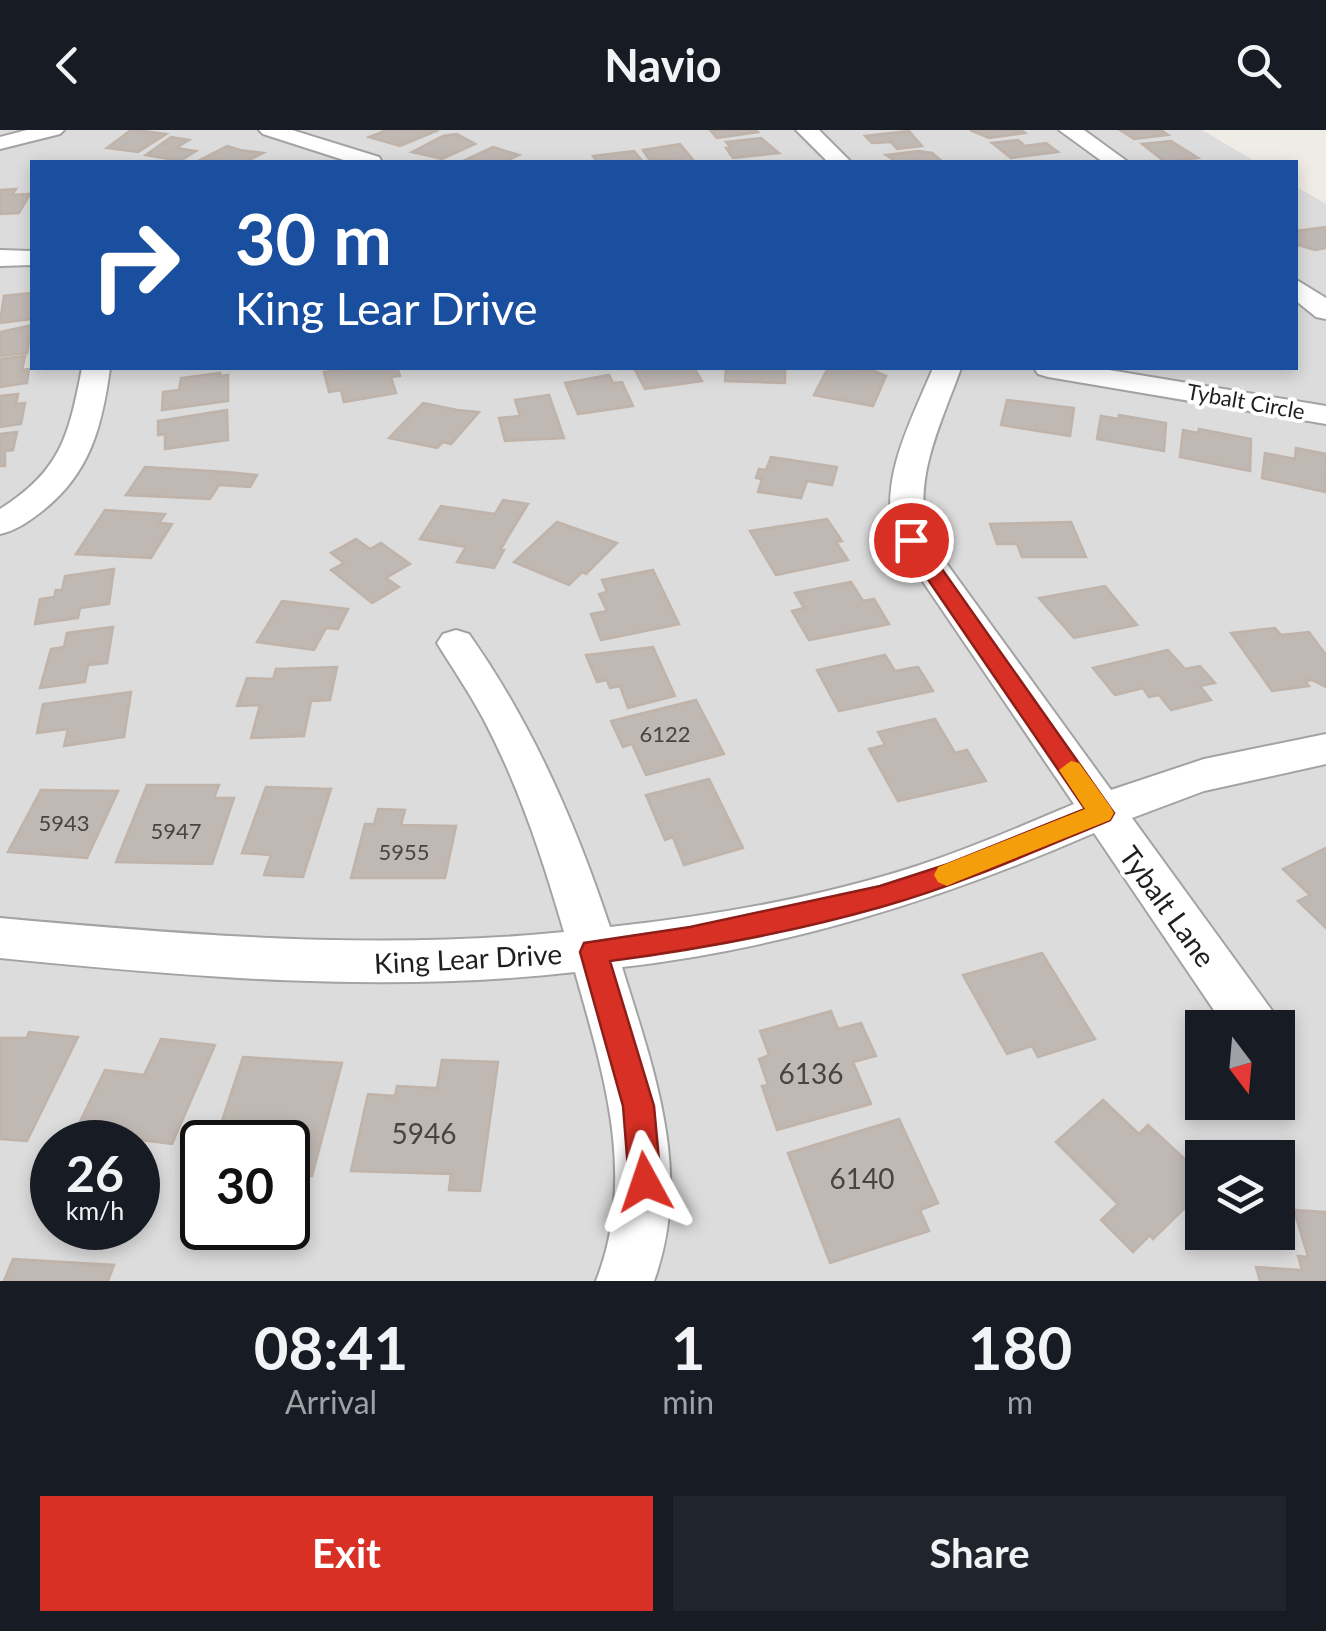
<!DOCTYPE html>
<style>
:root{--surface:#171b24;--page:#20242c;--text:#f1f3f6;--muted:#9ea1a6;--accent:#d93025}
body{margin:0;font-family:Lato,sans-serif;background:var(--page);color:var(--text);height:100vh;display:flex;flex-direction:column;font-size:38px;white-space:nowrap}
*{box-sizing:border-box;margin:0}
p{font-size:32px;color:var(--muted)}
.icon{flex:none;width:55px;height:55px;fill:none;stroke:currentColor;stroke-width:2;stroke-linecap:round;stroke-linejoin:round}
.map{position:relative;height:1151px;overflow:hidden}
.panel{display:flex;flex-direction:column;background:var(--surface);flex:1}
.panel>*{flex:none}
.hud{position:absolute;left:30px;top:30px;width:1268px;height:210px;border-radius:0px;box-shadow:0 5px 15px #0003;background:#1a4fa0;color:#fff;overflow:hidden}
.needle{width:65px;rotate:164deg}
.tools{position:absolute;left:1185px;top:880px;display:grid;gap:20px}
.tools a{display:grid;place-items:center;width:110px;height:110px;border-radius:0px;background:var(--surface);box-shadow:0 5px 15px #0003;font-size:50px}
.speed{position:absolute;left:30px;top:990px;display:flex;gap:20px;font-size:50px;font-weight:700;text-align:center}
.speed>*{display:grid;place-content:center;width:130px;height:130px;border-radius:50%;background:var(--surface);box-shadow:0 5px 15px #0003;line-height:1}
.speed small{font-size:25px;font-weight:400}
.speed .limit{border:5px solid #111;border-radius:15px;background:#fff;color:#111}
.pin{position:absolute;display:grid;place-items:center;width:85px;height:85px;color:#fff;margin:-42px;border:5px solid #fff;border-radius:50%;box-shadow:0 2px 10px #0007}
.me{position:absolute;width:110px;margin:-55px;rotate:355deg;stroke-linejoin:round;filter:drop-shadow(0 0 8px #0008)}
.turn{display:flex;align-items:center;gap:35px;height:210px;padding:0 40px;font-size:45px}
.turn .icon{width:130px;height:130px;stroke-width:2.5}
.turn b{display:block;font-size:70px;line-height:85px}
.eta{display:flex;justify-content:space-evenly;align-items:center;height:170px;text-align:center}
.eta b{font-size:60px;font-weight:700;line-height:70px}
.button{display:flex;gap:20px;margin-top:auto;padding:20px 40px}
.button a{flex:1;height:115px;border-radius:0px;background:var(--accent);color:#fff;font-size:40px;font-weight:700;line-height:115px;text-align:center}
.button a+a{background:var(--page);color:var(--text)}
header{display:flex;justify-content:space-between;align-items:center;height:130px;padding:0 40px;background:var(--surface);font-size:45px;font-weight:700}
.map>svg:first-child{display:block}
.residential{fill:#dddcdc;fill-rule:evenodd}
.building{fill:#bfb8b3;stroke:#bfb3aa;stroke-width:2.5}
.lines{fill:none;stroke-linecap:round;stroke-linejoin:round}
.minor-casing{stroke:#a3a3a3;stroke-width:4}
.minor{fill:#fff;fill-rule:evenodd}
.route{fill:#d93025;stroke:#8d1f18;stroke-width:2.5}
.slow{fill:#f59e0b}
.labels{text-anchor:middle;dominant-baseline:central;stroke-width:8;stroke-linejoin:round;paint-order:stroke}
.far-street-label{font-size:22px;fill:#1f1f1f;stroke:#fff}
.number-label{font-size:22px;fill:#474544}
.street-label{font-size:28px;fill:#1f1f1f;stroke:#fff}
.near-number-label{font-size:28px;fill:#474544}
</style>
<header><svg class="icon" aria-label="back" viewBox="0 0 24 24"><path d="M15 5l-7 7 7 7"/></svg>Navio<svg class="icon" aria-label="search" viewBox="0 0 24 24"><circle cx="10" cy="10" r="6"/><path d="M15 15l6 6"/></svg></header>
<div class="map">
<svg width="1326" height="1151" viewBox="0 0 1326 1151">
<rect width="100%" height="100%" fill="#efece6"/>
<path class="residential" d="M 0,0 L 1202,0 L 1256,32 L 32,32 L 32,238 L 1295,238 L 1295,56 L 1326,74 L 1326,1151 L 0,1151 ZM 1202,898 L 1278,898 L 1278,972 L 1202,972 ZM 52,1012 L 138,1012 L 138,1098 L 52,1098 ZM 202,1012 L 288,1012 L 288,1098 L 202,1098 ZM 1202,1028 L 1278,1028 L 1278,1102 L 1202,1102 Z"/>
<g class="building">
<path d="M 131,0 L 135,0 L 166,4 L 138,22 L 107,18 Z"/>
<path d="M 387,0 L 432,0 L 436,1 L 400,16 L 369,7 Z"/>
<path d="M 710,0 L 756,0 L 758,2 L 717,8 Z"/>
<path d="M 970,0 L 1021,0 L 1025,3 L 989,8 Z"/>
<path d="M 1120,0 L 1161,0 L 1168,5 L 1134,9 Z"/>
<path d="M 909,1 L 922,16 L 897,19 L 891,12 L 872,13 L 865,6 Z"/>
<path d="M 457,4 L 475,14 L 442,29 L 412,22 L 443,6 Z"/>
<path d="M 171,7 L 189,10 L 176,18 L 196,21 L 180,31 L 146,25 Z"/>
<path d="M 761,8 L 779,23 L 733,28 L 726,18 L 731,18 L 726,12 Z"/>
<path d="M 1018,10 L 1025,16 L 1046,13 L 1058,22 L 1011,28 L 992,13 Z"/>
<path d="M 1171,11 L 1198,28 L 1165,32 L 1142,14 Z"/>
<path d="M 680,14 L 695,32 L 649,29 L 643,20 Z"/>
<path d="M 227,16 L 240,20 L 263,23 L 245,32 L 200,30 Z"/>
<path d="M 493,17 L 519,25 L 504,32 L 461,32 Z"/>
<path d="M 634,21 L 643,32 L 597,32 L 593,26 Z"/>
<path d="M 918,21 L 932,23 L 943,32 L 897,32 L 886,25 Z"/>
<path d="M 16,59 L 12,65 L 30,64 L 19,83 L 0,84 L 0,60 Z"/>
<path d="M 1326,97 L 1326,118 L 1315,120 L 1295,114 L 1295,101 Z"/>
<path d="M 32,163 L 32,189 L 0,193 L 4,166 Z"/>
<path d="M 32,195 L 27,223 L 0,226 L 0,202 Z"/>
<path d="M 25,226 L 22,240 L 29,239 L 27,253 L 0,257 L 0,229 Z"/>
<path d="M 352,238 L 397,238 L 400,246 L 391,247 L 396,263 L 344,272 L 341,260 L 329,262 L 324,242 Z"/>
<path d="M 634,238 L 694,238 L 702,251 L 645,259 Z"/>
<path d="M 726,238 L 785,238 L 785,253 L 725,251 Z"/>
<path d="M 828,238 L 872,240 L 886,246 L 873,276 L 814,265 Z"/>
<path d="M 220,243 L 220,246 L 228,245 L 228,271 L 162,280 L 163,262 L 179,260 L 181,248 Z"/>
<path d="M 609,245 L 613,253 L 622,252 L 633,276 L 578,284 L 565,253 Z"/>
<path d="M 18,264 L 16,274 L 25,273 L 21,294 L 0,297 L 0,266 Z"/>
<path d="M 549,265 L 564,308 L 505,311 L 499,288 L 520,286 L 515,270 Z"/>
<path d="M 1007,270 L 1074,278 L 1070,306 L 1001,295 Z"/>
<path d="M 423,273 L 457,280 L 479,282 L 451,314 L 443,312 L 437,318 L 389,308 Z"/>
<path d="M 227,280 L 228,310 L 165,319 L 165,304 L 158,305 L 158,291 Z"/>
<path d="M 1119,285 L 1166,293 L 1164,321 L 1097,309 L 1101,286 L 1119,289 Z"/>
<path d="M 1199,299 L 1251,309 L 1250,341 L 1180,327 L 1183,300 L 1198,303 Z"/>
<path d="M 17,302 L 13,320 L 5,321 L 5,336 L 0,336 L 0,304 Z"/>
<path d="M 1296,318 L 1326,324 L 1325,362 L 1262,348 L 1265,323 L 1295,329 Z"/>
<path d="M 771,327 L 837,337 L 832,355 L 807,351 L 801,368 L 758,362 L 762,349 L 756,348 L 759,339 L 766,340 Z"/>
<path d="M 145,337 L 227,342 L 257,345 L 250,357 L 219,355 L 210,369 L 126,365 Z"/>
<path d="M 503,370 L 528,374 L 500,420 L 504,420 L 494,438 L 457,432 L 466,417 L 420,409 L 441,376 L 495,384 Z"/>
<path d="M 105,380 L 165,384 L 159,393 L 172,394 L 151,428 L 76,424 Z"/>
<path d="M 827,389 L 842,411 L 836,412 L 848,430 L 776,445 L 750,401 Z"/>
<path d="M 557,392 L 617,413 L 586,444 L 582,442 L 569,455 L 514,432 Z"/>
<path d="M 1071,392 L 1086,427 L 1022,427 L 1017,414 L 997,414 L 990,394 Z"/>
<path d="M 356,409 L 370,419 L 381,413 L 410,434 L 386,448 L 399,457 L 372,473 L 331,440 L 344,433 L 331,423 Z"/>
<path d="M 114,439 L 109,474 L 80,478 L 78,488 L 35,494 L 40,469 L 54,467 L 56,460 L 62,460 L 65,446 Z"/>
<path d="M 653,440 L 679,494 L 601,510 L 591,484 L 607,481 L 599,464 L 607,462 L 602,450 Z"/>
<path d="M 851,452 L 863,471 L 874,469 L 889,494 L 809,510 L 792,481 L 804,478 L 795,463 Z"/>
<path d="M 1105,456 L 1137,495 L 1074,508 L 1039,468 Z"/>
<path d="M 282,471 L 348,479 L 338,499 L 326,498 L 314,520 L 257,512 Z"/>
<path d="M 113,497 L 107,533 L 88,535 L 85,552 L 40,558 L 51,519 L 64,517 L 67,503 Z"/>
<path d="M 1275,498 L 1281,505 L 1309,502 L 1326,525 L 1326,557 L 1312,550 L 1305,551 L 1309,556 L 1272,561 L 1231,503 Z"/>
<path d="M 653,517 L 675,566 L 628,578 L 620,556 L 610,558 L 607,550 L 597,552 L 586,525 Z"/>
<path d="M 1168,520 L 1185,539 L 1200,536 L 1215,553 L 1200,556 L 1211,570 L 1171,580 L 1159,565 L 1149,567 L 1143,558 L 1115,565 L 1093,538 Z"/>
<path d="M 885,525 L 895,541 L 918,537 L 933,561 L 839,581 L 817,540 Z"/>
<path d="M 337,537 L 330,570 L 311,571 L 304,606 L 251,608 L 260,575 L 237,576 L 247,548 L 273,549 L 276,539 Z"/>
<path d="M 131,562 L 124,607 L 64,616 L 68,599 L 37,603 L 43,574 Z"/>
<path d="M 696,570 L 724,624 L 646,645 L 632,614 L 623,617 L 611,591 Z"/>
<path d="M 935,589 L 955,623 L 967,620 L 986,651 L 898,671 L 869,619 L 885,615 L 878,602 Z"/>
<path d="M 709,649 L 743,718 L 684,735 L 673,707 L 665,710 L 646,665 Z"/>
<path d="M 147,655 L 219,655 L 214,668 L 234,668 L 212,734 L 116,732 Z"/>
<path d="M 266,657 L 331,659 L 303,747 L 264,745 L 271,725 L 242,723 Z"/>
<path d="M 41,660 L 118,661 L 87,728 L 8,722 Z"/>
<path d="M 378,679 L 405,680 L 401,695 L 456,696 L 445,748 L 351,748 L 365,694 L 374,694 Z"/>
<path d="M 1326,718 L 1326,798 L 1298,771 L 1310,765 L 1283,739 Z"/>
<path d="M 1042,823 L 1095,909 L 1038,927 L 1032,916 L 1007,924 L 963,845 Z"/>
<path d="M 831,881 L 838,899 L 861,893 L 876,926 L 853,932 L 871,974 L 777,1000 L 762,956 L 768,955 L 759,929 L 769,925 L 760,901 Z"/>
<path d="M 29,902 L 78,907 L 27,1011 L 0,1009 L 0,908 L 27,908 Z"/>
<path d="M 161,909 L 215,915 L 172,1014 L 75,1002 L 105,940 L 144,945 Z"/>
<path d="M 243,927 L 342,933 L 312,1046 L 288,1045 L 288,1012 L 215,1012 Z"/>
<path d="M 442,930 L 498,932 L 480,1061 L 449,1060 L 451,1044 L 351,1041 L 368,964 L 395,966 L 397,956 L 437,958 Z"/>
<path d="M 1103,970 L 1139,1004 L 1148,995 L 1202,1045 L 1202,1061 L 1153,1109 L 1150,1105 L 1133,1122 L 1101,1090 L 1118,1074 L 1056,1012 Z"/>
<path d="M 899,989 L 938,1073 L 920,1080 L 929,1101 L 830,1133 L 788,1023 Z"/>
<path d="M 1294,1080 L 1326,1082 L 1326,1151 L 1260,1151 L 1256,1137 L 1302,1140 L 1298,1126 L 1308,1127 Z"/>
<path d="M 13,1129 L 114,1135 L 108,1151 L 4,1151 Z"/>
</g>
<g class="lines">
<g class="minor-casing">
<g id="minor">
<path d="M 27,0 L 64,0 L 60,4 L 0,19 L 0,7 Z"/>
<path d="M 259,0 L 292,0 L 379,27 L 382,32 L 350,32 L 263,4 Z"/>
<path d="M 796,0 L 819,0 L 851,32 L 828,32 Z"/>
<path d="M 1059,0 L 1084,0 L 1128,32 L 1103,32 Z"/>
<path d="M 0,120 L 32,121 L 32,135 L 0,136 Z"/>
<path d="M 1295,149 L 1326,168 L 1326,189 L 1316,187 L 1295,170 Z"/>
<path d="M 82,238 L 110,238 C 102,297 90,344 41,382 C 28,392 15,401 0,404 L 0,379 C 61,341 69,305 82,238 Z"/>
<path d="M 933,238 L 961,238 C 941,294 912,348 928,408 L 1111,660 L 1204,629 L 1326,604 L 1326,634 L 1204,661 L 1132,688 L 1273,882 L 1280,898 L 1278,904 L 1278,898 L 1226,898 L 1094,703 C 942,769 788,818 622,837 C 654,941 693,1044 654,1151 L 596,1151 C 637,1047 604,945 575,842 C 383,864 192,847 0,828 L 0,788 C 188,805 375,821 564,802 C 543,730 520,659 485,592 C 471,565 453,539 437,513 L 443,504 L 456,500 L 469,504 C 533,595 575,692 610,797 C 713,786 818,768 917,736 C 971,718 1022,696 1074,674 L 894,409 C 879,347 910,294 933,238 Z"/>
<path d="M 1034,238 L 1097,238 L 1326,276 L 1326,294 L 1048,247 L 1038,244 Z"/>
</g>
</g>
<use href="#minor" class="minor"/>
</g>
<path class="route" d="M 911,403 L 918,405 L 1114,683 L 1110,690 C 1035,721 960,755 881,777 C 793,802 701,819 610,831 L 654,976 L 661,1052 L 656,1063 L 645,1068 L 634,1063 L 629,1052 L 623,976 L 580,822 L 584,813 L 690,797 L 880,756 L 948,734 L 1085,679 L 901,410 Z"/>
<path class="slow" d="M 1071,631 L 1079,633 L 1110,676 L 1114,683 L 1110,690 L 956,752 L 947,756 L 938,752 L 934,745 L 938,737 L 1085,679 L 1059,640 Z"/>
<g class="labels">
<g class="far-street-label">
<text transform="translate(1246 271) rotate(10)">Tybalt Circle</text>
</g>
<g class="number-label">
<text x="665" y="603">6122</text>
<text x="64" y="692">5943</text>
<text x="176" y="700">5947</text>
<text x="404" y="721">5955</text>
</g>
<g class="street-label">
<text transform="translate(1168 776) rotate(54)">Tybalt Lane</text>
<text transform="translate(468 828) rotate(-3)">King Lear Drive</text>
</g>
<g class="near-number-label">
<text x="811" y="943">6136</text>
<text x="424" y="1003">5946</text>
<text x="862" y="1048">6140</text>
</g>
</g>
</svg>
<div class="tools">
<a><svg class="needle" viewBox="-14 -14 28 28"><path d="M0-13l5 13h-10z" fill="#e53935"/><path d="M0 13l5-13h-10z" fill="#9ea1a6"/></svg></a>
<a><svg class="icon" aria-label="layers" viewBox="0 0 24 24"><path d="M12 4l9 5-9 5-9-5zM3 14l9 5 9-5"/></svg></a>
</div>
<div class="speed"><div>26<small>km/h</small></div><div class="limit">30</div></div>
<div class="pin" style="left:911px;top:410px;background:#d93025"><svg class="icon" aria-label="arrive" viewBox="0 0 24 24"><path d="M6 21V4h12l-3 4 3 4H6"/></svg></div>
<svg class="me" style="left:645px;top:1052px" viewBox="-20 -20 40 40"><path d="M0-17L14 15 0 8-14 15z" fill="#d93025" stroke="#fff" stroke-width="4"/></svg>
<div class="hud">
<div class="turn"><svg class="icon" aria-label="right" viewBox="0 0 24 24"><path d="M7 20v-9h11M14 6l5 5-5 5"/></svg><div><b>30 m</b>King Lear Drive</div></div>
</div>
</div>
<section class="panel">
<div class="eta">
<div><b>08:41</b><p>Arrival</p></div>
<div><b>1</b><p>min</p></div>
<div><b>180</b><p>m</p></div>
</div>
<div class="button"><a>Exit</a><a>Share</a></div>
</section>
